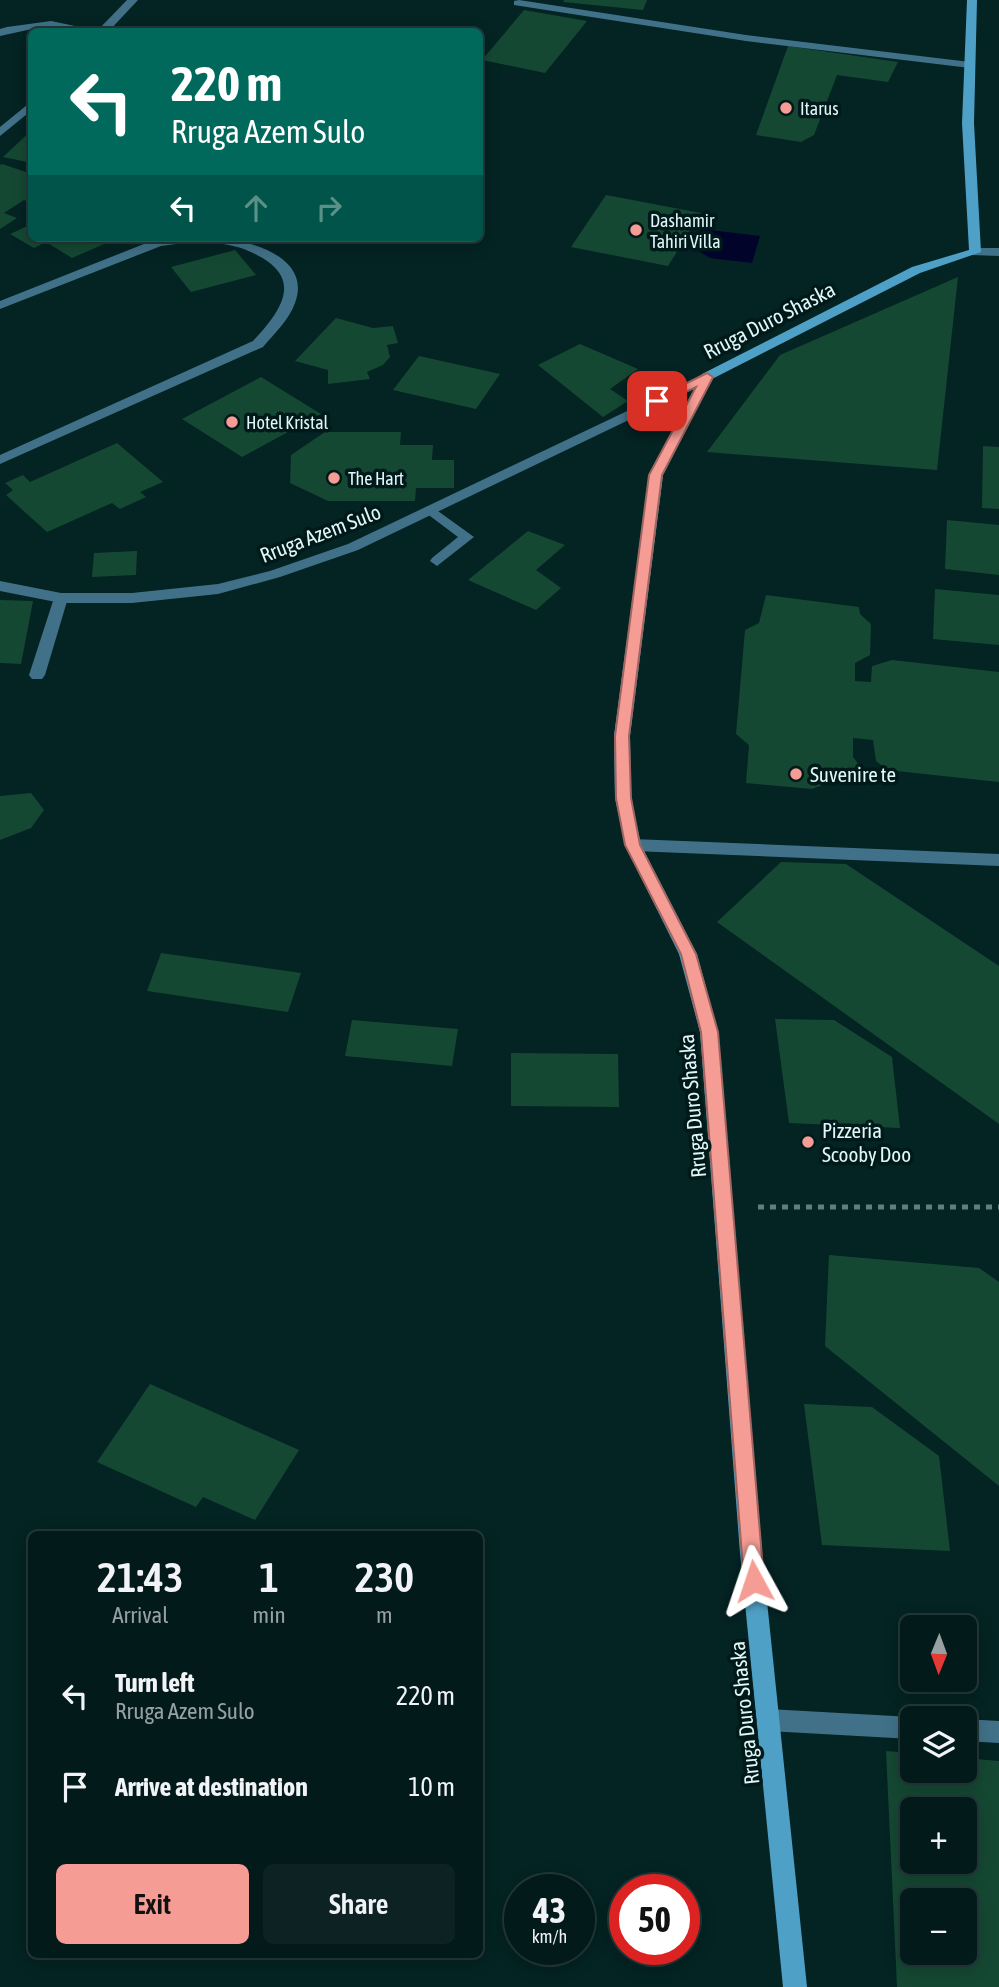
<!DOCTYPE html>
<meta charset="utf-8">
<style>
:root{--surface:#031a1a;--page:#0d2323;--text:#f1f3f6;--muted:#97a1a2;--line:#243839;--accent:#f59c94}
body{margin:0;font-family:"Asap Condensed",sans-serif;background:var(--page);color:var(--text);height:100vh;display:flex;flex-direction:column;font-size:26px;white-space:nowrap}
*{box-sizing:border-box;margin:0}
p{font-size:23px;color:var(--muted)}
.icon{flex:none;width:38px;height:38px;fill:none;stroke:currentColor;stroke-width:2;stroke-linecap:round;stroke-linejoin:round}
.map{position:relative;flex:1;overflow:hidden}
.details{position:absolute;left:28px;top:1531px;width:455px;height:427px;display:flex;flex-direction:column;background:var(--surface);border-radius:10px;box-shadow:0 4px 18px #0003,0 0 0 2px var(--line)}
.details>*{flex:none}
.guide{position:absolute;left:28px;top:28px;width:455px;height:214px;border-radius:10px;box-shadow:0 4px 18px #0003,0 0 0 2px var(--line);background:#00695c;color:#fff;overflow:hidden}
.needle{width:46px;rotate:181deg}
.controls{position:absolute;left:900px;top:1615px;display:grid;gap:14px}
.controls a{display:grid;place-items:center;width:77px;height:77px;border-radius:10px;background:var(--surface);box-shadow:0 4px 18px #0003,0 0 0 2px var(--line);font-size:35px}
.speed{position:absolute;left:504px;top:1874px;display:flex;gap:14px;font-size:35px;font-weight:700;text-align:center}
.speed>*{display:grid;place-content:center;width:91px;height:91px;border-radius:50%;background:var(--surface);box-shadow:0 4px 18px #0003,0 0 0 2px var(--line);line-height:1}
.speed small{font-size:18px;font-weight:400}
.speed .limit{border:10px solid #d22;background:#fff;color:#111}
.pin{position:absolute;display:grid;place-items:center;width:60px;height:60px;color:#fff;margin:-30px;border-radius:14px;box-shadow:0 4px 10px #0006}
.me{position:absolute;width:77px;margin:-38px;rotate:355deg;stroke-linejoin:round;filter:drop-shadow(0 0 5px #0008)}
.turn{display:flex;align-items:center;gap:24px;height:147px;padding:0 28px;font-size:32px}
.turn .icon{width:91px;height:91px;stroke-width:2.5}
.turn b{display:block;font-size:49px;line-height:60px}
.lanes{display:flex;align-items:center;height:66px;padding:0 28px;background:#0003;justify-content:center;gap:35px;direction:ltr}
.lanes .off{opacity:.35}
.eta{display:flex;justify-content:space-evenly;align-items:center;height:119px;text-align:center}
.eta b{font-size:42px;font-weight:600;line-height:49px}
.button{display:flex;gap:14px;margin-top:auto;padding:14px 28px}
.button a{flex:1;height:80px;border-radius:10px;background:var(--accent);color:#111;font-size:28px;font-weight:600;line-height:80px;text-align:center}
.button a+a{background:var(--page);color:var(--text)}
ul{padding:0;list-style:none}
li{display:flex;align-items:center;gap:21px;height:91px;padding:0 28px}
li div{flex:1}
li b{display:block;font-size:26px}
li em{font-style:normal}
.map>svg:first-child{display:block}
.water{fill:#01032b}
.building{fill:#154833;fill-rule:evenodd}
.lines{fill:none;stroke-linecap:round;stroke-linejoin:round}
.path{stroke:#627d7d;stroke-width:5;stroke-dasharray:6 6;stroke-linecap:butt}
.lane{fill:#417188;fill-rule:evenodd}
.street{fill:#417188;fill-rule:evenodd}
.secondary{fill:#4fa0c6;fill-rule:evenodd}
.route{fill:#f59c94;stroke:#9f6560;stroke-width:2}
.poi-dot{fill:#f59c94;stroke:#00191a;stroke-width:2.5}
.labels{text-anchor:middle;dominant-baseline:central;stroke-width:7;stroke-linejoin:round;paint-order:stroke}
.far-poi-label{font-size:18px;fill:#e2f7f7;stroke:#00191a;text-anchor:start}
.street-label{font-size:21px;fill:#e2f7f7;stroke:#00191a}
.poi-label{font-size:21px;fill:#e2f7f7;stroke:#00191a;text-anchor:start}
</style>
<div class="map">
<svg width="999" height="1987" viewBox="0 0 999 1987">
<rect width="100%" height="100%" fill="#042323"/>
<path class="water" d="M 701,229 L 760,236 L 752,263 L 710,258 L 695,249 Z"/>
<g class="building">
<path d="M 564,0 L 647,0 L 643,10 L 563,2 Z"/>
<path d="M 524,10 L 587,21 L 545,73 L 482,60 Z"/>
<path d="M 788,46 L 898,62 L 888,82 L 837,75 L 814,135 L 801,142 L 756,135 Z"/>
<path d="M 32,130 L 32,163 L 3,157 Z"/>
<path d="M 2,164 L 32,174 L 32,203 L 24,200 L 4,213 L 17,218 L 0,229 L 0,165 Z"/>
<path d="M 606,195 L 701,213 L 668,266 L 571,247 Z"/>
<path d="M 32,224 L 32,238 L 94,238 L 104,244 L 72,258 L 46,242 L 34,248 L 10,234 Z"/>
<path d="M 235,250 L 256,275 L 191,292 L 171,267 Z"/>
<path d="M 958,277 L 937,470 L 707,452 L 780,355 Z"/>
<path d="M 336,318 L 373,328 L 393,326 L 398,343 L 387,345 L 390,357 L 383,365 L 367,372 L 370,379 L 328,384 L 328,370 L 295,361 Z"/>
<path d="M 580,344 L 638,369 L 610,389 L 628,401 L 603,417 L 538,365 Z"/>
<path d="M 419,356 L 500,374 L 476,409 L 393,390 Z"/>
<path d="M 261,377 L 321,414 L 242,457 L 182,419 Z"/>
<path d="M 325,432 L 401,432 L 400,445 L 433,445 L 432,460 L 454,460 L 454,488 L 416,488 L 415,501 L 328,501 L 290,483 L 291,455 Z"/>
<path d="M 117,443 L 163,482 L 140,492 L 146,497 L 120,509 L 112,503 L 47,532 L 6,495 L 13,490 L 5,483 L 23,475 L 30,482 Z"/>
<path d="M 983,446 L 999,447 L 999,509 L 982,508 Z"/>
<path d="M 947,520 L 999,525 L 999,575 L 945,569 Z"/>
<path d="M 528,531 L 565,545 L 536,570 L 561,588 L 536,610 L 468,580 Z"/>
<path d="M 137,551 L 136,575 L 92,577 L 94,553 Z"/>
<path d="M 935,589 L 999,595 L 999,645 L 933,639 Z"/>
<path d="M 766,595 L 859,607 L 860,614 L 871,624 L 870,655 L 855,663 L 855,681 L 871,682 L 872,666 L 892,660 L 999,672 L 999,782 L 887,770 L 876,761 L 873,740 L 853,738 L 853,757 L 860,766 L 857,783 L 830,782 L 812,789 L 746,783 L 749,745 L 736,734 L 745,630 L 759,623 Z"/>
<path d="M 0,600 L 33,601 L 21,664 L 0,663 Z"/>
<path d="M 31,793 L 44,810 L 31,828 L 0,840 L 0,796 Z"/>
<path d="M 781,862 L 846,864 L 999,966 L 999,1124 L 717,922 Z"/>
<path d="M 161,953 L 301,973 L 288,1012 L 147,991 Z"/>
<path d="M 775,1019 L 834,1020 L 892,1057 L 900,1128 L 789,1123 Z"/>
<path d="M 352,1020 L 458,1029 L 452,1066 L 345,1056 Z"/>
<path d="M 511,1053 L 618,1054 L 619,1107 L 511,1106 Z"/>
<path d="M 829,1255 L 979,1268 L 999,1282 L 999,1486 L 825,1346 Z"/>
<path d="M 150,1384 L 299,1450 L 255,1520 L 203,1497 L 196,1507 L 97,1462 Z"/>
<path d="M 804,1404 L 872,1407 L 939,1456 L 950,1551 L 822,1545 Z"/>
<path d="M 886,1751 L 912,1753 L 912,1771 L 964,1771 L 964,1758 L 999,1761 L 999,1987 L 897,1987 ZM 912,1810 L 964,1810 L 964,1862 L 912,1862 ZM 912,1900 L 964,1900 L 964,1953 L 912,1953 Z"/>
</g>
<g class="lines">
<path class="path" d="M 758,1207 L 999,1207"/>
<g class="lane">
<path d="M 431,506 L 474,537 L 437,566 L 430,561 L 432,558 L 458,537 L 426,513 L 426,507 Z"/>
<path d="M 61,593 L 68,598 L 45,675 L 42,679 L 32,679 L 29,675 L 54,598 Z"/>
<path d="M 633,839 L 999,854 L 999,866 L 633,851 L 625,845 Z"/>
</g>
<g class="street">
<path d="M 127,0 L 138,0 L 108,32 L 96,32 Z"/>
<path d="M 519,0 L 746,35 L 970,62 L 975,65 L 970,68 L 746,41 L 514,5 L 514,1 Z"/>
<path d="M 51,21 L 75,26 L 86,32 L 41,27 L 0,36 L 0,29 L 7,27 Z"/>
<path d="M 32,101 L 32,110 L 0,136 L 0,127 Z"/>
<path d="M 167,238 L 197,238 L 191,242 L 161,246 L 0,309 L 0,301 L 154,240 Z"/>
<path d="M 210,238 C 244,238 313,255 295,303 C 289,320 274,334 263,347 L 0,464 L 0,455 L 253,341 C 291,301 302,271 241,248 C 231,245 218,244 210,238 Z"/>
<path d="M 975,248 L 999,248 L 999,256 L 971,255 L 971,249 Z"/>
<path d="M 707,373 L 714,377 L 712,380 L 358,550 L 280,577 L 218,594 L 132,603 L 61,603 L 0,591 L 0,581 L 61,593 L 132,593 L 218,584 L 270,571 L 348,544 Z"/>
<path d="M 768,1709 L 912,1717 L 916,1718 L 912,1718 L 912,1739 L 768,1731 L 760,1728 L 757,1720 L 760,1712 Z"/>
<path d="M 964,1719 L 999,1721 L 999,1743 L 964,1741 Z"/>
</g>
<path class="secondary" d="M 967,0 L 977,0 L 974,123 L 981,252 L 920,273 L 712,379 L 663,475 L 630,736 L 631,798 L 641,845 L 697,954 L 718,1032 L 762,1553 L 807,1987 L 783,1987 L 740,1553 L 700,1032 L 679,954 L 625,845 L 615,798 L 614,736 L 649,475 L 702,374 L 912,267 L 969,250 L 962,123 Z"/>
</g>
<path class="route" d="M 707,373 L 713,377 L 662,475 L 629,736 L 631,798 L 640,845 L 696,954 L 718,1032 L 764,1581 L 761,1588 L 754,1590 L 747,1588 L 744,1581 L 701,1032 L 681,954 L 625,845 L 616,798 L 615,736 L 649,475 L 696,387 L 661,404 L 651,401 Z"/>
<g class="poi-dot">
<circle cx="786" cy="108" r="7"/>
<circle cx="636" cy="230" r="7"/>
<circle cx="232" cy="422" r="7"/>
<circle cx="334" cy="478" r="7"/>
<circle cx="796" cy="774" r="7"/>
<circle cx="808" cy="1142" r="7"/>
</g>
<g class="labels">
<g class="far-poi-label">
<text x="800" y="108">Itarus</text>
<text x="650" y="220">Dashamir<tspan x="650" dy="21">Tahiri Villa</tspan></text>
<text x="246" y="422">Hotel Kristal</text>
<text x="348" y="478">The Hart</text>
</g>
<g class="street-label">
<text transform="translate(769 320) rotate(-27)">Rruga Duro Shaska</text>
<text transform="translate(320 533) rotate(-21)">Rruga Azem Sulo</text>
<text transform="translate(692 1106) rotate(-95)">Rruga Duro Shaska</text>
<text transform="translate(744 1713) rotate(-96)">Rruga Duro Shaska</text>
</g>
<g class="poi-label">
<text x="810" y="774">Suvenire te</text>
<text x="822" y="1130">Pizzeria<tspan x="822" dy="24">Scooby Doo</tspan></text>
</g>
</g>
</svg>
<div class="controls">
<a><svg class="needle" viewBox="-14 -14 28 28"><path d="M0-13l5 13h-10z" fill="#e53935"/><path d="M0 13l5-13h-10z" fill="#97a1a2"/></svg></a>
<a><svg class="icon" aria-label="layers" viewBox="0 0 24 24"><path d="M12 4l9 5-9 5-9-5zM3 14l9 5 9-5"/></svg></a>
<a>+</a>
<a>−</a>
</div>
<div class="speed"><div>43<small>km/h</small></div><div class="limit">50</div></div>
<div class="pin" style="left:657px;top:401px;background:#d93025"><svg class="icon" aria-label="arrive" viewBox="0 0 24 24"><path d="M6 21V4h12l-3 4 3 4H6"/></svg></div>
<svg class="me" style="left:754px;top:1581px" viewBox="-20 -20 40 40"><path d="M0-17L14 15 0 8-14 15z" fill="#f59c94" stroke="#fff" stroke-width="4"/></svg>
<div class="guide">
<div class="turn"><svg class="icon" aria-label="left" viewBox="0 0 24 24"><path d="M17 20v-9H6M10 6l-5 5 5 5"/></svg><div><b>220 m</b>Rruga Azem Sulo</div></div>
<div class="lanes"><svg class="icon" aria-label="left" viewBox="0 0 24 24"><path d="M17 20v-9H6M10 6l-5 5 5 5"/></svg><svg class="icon off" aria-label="ahead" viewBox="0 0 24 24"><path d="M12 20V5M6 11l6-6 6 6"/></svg><svg class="icon off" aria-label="right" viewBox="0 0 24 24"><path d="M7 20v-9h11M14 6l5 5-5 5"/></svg></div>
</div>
<section class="details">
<div class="eta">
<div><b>21:43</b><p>Arrival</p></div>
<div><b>1</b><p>min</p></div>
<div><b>230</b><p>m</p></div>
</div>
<ul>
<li><svg class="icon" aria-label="left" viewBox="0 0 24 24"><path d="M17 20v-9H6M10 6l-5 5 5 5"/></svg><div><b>Turn left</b><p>Rruga Azem Sulo</p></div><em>220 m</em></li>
<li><svg class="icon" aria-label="arrive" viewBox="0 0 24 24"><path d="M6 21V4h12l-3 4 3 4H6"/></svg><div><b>Arrive at destination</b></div><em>10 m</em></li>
</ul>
<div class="button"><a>Exit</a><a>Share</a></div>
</section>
</div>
